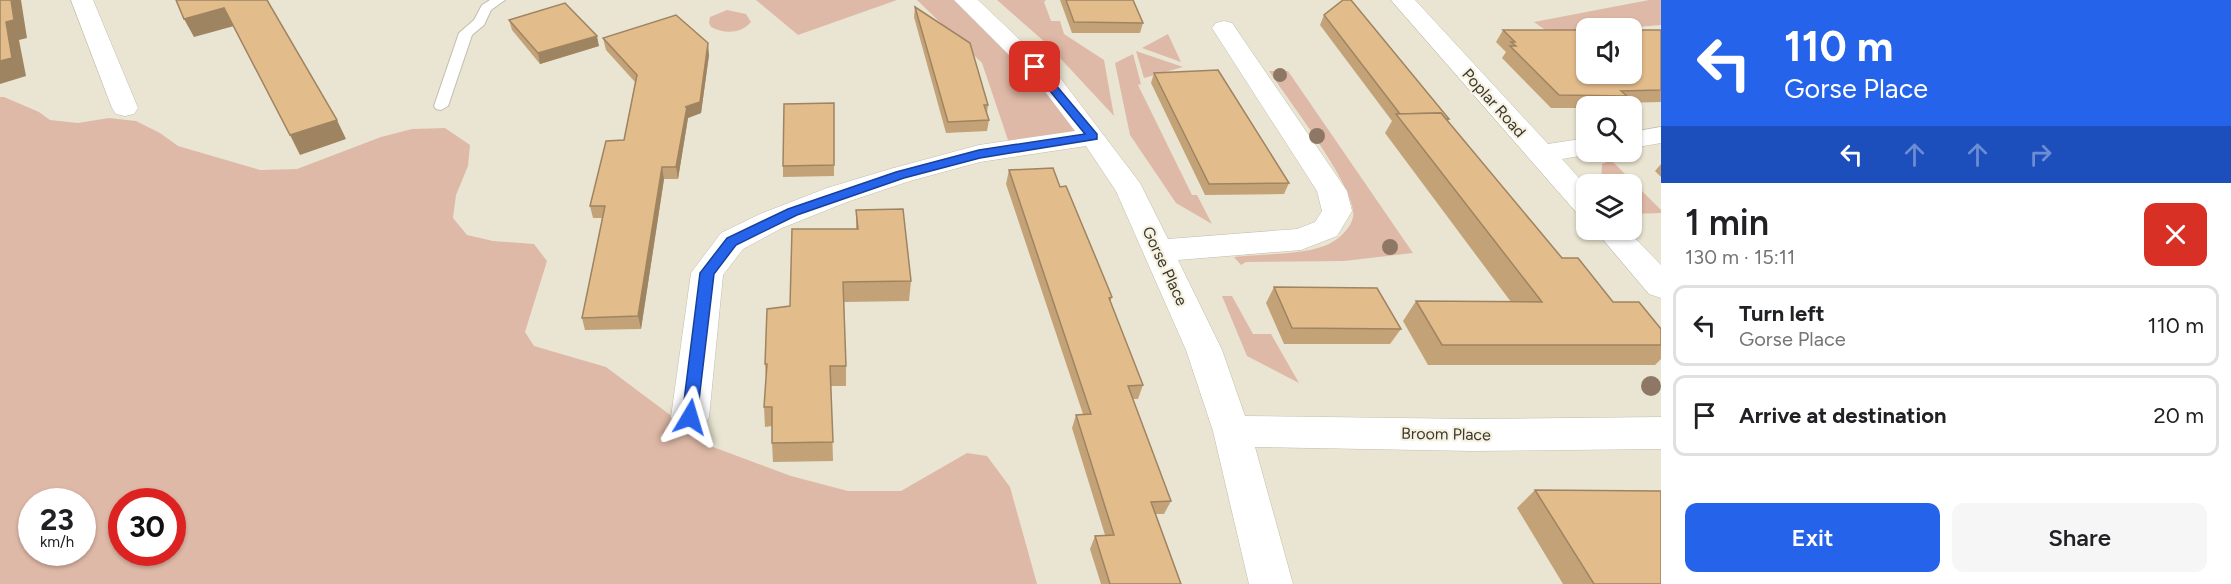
<!DOCTYPE html>
<meta charset="utf-8">
<style>
:root{--surface:#fff;--page:#f6f6f6;--text:#202124;--muted:#757577;--line:#e0e0e0;--accent:#2563eb}
body{margin:0;font-family:Figtree,sans-serif;background:var(--page);color:var(--text);height:100vh;display:flex;flex-direction:column;font-size:22px;white-space:nowrap}
*{box-sizing:border-box;margin:0}
p{font-size:20px;color:var(--muted)}
.icon{flex:none;width:33px;height:33px;fill:none;stroke:currentColor;stroke-width:2;stroke-linecap:round;stroke-linejoin:round}
.map{position:relative;flex:1;overflow:hidden}
.drawer{display:flex;flex-direction:column;background:var(--surface);width:570px}
.drawer>*{flex:none}
.guide{background:#2563eb;color:#fff;overflow:hidden}
.buttons{position:absolute;left:1576px;top:18px;display:grid;gap:12px}
.buttons a{display:grid;place-items:center;width:66px;height:66px;border-radius:12px;background:var(--surface);box-shadow:0 2px 4px #0004;font-size:30px}
.speed{position:absolute;left:18px;top:488px;display:flex;gap:12px;font-size:30px;font-weight:700;text-align:center}
.speed>*{display:grid;place-content:center;width:78px;height:78px;border-radius:50%;background:var(--surface);box-shadow:0 2px 4px #0004;line-height:1}
.speed small{font-size:15px;font-weight:400}
.speed .limit{border:9px solid #d22;background:#fff;color:#111}
.pin{position:absolute;display:grid;place-items:center;width:51px;height:51px;color:#fff;margin:-26px;border-radius:12px;box-shadow:0 3px 9px #0006}
.me{position:absolute;width:66px;margin:-33px;rotate:7deg;stroke-linejoin:round;filter:drop-shadow(0 0 4px #0008)}
.turn{display:flex;align-items:center;gap:21px;height:126px;padding:0 24px;font-size:27px}
.turn .icon{width:78px;height:78px;stroke-width:2.5}
.turn b{display:block;font-size:42px;line-height:51px}
.lanes{display:flex;align-items:center;height:57px;padding:0 24px;background:#0003;justify-content:center;gap:30px;direction:ltr}
.lanes .off{opacity:.35}
.round{display:grid;place-items:center;flex:none;width:63px;height:63px;border-radius:12px;background:var(--page)}
.summary{display:flex;align-items:center;justify-content:space-between;height:102px;padding:0 24px}
h1{font-size:36px;font-weight:600;line-height:45px}
.cta{display:flex;gap:12px;margin-top:auto;padding:12px 24px}
.cta a{flex:1;height:69px;border-radius:12px;background:var(--accent);color:#fff;font-size:24px;font-weight:600;line-height:69px;text-align:center}
.cta a+a{background:var(--page);color:var(--text)}
ul{padding:0;list-style:none}
li{display:flex;align-items:center;gap:18px;height:81px;margin:0 12px 9px;padding:0 12px;border:3px solid var(--line);border-radius:12px}
li div{flex:1}
li b{display:block;font-size:22px}
li em{font-style:normal}
main{display:flex;flex:1;min-height:0}
.map>svg:first-child{display:block}
.green{fill:#dfb9a7;fill-rule:evenodd}
.lines{fill:none;stroke-linecap:round;stroke-linejoin:round}
.service-casing{stroke:#c1bdab;stroke-width:2}
.minor-casing{stroke:#c1bdab;stroke-width:1}
.service{fill:#fff;fill-rule:evenodd}
.minor{fill:#fff;fill-rule:evenodd}
.tree{fill:#8e7865}
.wall{fill:#c3a278}
.shaded-wall{fill:#9f8462}
.building{fill:#e3bc8c;stroke:#9f8462;stroke-width:1.5}
.route{fill:#2563eb;stroke:#184099;stroke-width:1.5}
.labels{text-anchor:middle;dominant-baseline:central;stroke-width:4.5;stroke-linejoin:round;paint-order:stroke}
.street-label{font-size:16px;fill:#3a3831;stroke:#f7f2df}
</style>
<main>
<div class="map">
<svg width="1661" height="584" viewBox="0 0 1661 584">
<rect width="100%" height="100%" fill="#e9e5d2"/>
<g class="green">
<path d="M 756,0 L 897,0 L 798,35 Z"/>
<path d="M 917,0 L 965,0 L 1093,137 L 1011,149 L 982,63 Z"/>
<path d="M 997,0 L 1046,0 L 1044,2 L 1051,21 L 1060,21 L 1064,34 L 1104,60 L 1114,116 L 1046,43 Z"/>
<path d="M 1649,0 L 1661,0 L 1661,25 L 1624,28 L 1587,28 L 1587,32 L 1554,36 L 1534,22 Z"/>
<path d="M 727,10 L 746,14 L 751,22 C 741,34 724,34 711,27 L 709,23 L 710,17 Z"/>
<path d="M 1168,34 L 1181,62 L 1142,48 Z"/>
<path d="M 1136,51 L 1183,67 L 1144,78 Z"/>
<path d="M 1133,54 L 1141,84 L 1138,85 L 1192,195 L 1197,195 L 1212,224 L 1176,203 L 1130,135 L 1115,63 Z"/>
<path d="M 1269,71 L 1288,71 L 1413,253 L 1344,261 L 1246,262 L 1241,265 L 1234,257 C 1260,254 1307,255 1329,244 C 1339,239 1351,228 1353,217 C 1359,191 1286,97 1269,71 Z"/>
<path d="M 0,97 L 4,97 L 39,112 L 50,120 L 78,123 L 109,118 L 136,121 L 160,133 L 178,146 L 260,170 L 297,169 L 381,137 L 412,129 L 445,128 L 470,145 L 468,166 L 456,195 L 453,218 L 467,235 L 493,241 L 534,244 L 547,261 L 525,332 L 534,346 L 606,367 L 713,447 L 791,476 L 848,491 L 901,491 L 967,453 L 987,456 L 1010,487 L 1037,584 L 0,584 ZM 32,501 L 82,501 L 82,552 L 32,552 ZM 122,501 L 172,501 L 172,552 L 122,552 Z"/>
<path d="M 1611,160 L 1661,210 L 1661,213 L 1633,214 L 1632,184 L 1605,184 L 1601,181 L 1602,164 Z"/>
<path d="M 1222,296 L 1232,296 L 1253,334 L 1271,334 L 1299,383 L 1247,356 Z"/>
</g>
<g class="lines">
<g class="service-casing">
<path id="service" d="M 490,0 L 505,0 L 491,10 L 484,25 L 472,35 L 448,106 L 441,110 L 436,109 L 434,106 L 459,33 L 474,20 L 482,5 Z"/>
</g>
<g class="minor-casing">
<g id="minor">
<path d="M 71,0 L 93,0 L 138,108 L 134,114 L 125,116 L 116,114 L 112,108 Z"/>
<path d="M 954,0 L 978,0 L 1061,79 L 1140,183 L 1168,239 L 1297,229 L 1315,222 L 1322,211 L 1317,191 L 1212,28 L 1216,23 L 1224,21 L 1232,23 L 1347,191 L 1352,211 L 1337,236 L 1301,250 L 1178,260 L 1222,350 L 1245,416 L 1473,419 L 1661,417 L 1661,449 L 1473,451 L 1255,447 L 1293,584 L 1249,584 L 1213,431 L 1186,350 L 1116,191 L 1086,146 L 980,162 L 910,181 L 847,202 L 782,228 L 743,249 L 723,275 L 709,417 L 703,428 L 690,432 L 677,428 L 671,417 L 691,273 L 721,233 L 760,214 L 827,188 L 890,169 L 979,145 L 1075,131 L 1043,89 Z"/>
<path d="M 1391,0 L 1415,0 L 1548,144 L 1587,138 L 1587,152 L 1598,152 L 1597,153 L 1562,159 L 1587,187 L 1587,215 L 1576,212 Z"/>
<path d="M 1661,127 L 1661,143 L 1632,148 L 1632,132 Z"/>
<path d="M 1595,230 L 1627,230 L 1661,265 L 1661,298 L 1649,294 Z"/>
</g>
</g>
<use href="#service" class="service"/>
<use href="#minor" class="minor"/>
</g>
<g class="tree">
<circle cx="1280" cy="75" r="7"/>
<circle cx="1317" cy="136" r="8"/>
<circle cx="1390" cy="247" r="8"/>
<circle cx="1651" cy="386" r="10"/>
</g>
<g class="wall">
<path d="M 1060,0 L 1133,0 L 1143,23 L 1140,33 L 1072,33 Z"/>
<path d="M 915,7 L 988,105 L 987,114 L 989,120 L 987,131 L 946,133 L 914,17 Z"/>
<path d="M 1324,15 L 1449,119 L 1448,121 L 1562,258 L 1613,302 L 1661,329 L 1661,359 L 1655,365 L 1428,365 L 1403,321 L 1416,301 L 1511,302 L 1385,133 L 1392,121 L 1320,25 Z"/>
<path d="M 509,20 L 599,46 L 540,64 L 512,30 Z"/>
<path d="M 1503,30 L 1661,30 L 1661,102 L 1622,103 L 1620,106 L 1587,106 L 1587,108 L 1551,108 L 1502,58 L 1506,52 L 1496,42 Z"/>
<path d="M 603,38 L 709,55 L 701,113 L 688,118 L 678,179 L 664,179 L 641,329 L 585,330 L 582,318 L 602,218 L 593,218 L 590,206 L 624,140 L 635,82 L 606,50 Z"/>
<path d="M 1154,73 L 1289,183 L 1284,194 L 1205,195 L 1151,83 Z"/>
<path d="M 834,103 L 834,176 L 783,177 L 783,166 Z"/>
<path d="M 1661,164 L 1661,177 L 1655,171 Z"/>
<path d="M 1009,170 L 1060,187 L 1112,297 L 1110,303 L 1143,385 L 1138,399 L 1133,399 L 1171,501 L 1164,514 L 1156,514 L 1181,584 L 1101,584 L 1090,549 L 1095,536 L 1105,535 L 1072,428 L 1076,415 L 1083,414 L 1006,184 Z"/>
<path d="M 856,210 L 911,281 L 909,301 L 844,302 L 846,366 L 846,386 L 831,386 L 833,461 L 773,462 L 772,443 L 772,426 L 765,427 L 764,407 L 766,379 L 765,364 L 790,306 L 856,229 Z"/>
<path d="M 1274,287 L 1401,329 L 1390,344 L 1284,344 L 1266,303 Z"/>
<path d="M 1535,490 L 1661,584 L 1563,584 L 1517,508 Z"/>
</g>
<g class="shaded-wall">
<path d="M 11,0 L 21,0 L 27,38 L 19,40 L 26,76 L 0,84 L 0,61 L 6,22 Z"/>
<path d="M 224,8 L 234,26 L 194,37 L 184,19 Z"/>
<path d="M 597,36 L 599,46 L 540,64 L 538,53 Z"/>
<path d="M 708,43 L 709,55 L 701,113 L 688,118 L 678,179 L 676,167 L 685,107 Z"/>
<path d="M 337,120 L 346,139 L 300,155 L 290,135 Z"/>
<path d="M 662,167 L 664,179 L 641,329 L 638,316 Z"/>
</g>
<g class="building">
<path d="M 0,0 L 11,0 L 14,20 L 6,22 L 12,58 L 0,61 Z"/>
<path d="M 176,0 L 267,0 L 337,120 L 290,135 L 224,8 L 184,19 Z"/>
<path d="M 1066,0 L 1133,0 L 1143,23 L 1074,22 Z"/>
<path d="M 1343,0 L 1351,0 L 1449,119 L 1446,119 L 1441,113 L 1400,114 L 1324,15 Z"/>
<path d="M 565,3 L 597,36 L 538,53 L 509,20 Z"/>
<path d="M 915,7 L 970,43 L 988,105 L 984,105 L 989,120 L 948,122 Z"/>
<path d="M 676,15 L 708,43 L 700,102 L 685,107 L 687,107 L 676,167 L 662,167 L 638,316 L 582,318 L 605,206 L 590,206 L 606,141 L 624,140 L 637,75 L 603,38 Z"/>
<path d="M 1503,30 L 1587,30 L 1587,74 L 1632,74 L 1632,30 L 1661,30 L 1661,90 L 1621,91 L 1627,96 L 1559,95 L 1510,46 L 1516,46 L 1511,42 L 1515,42 Z"/>
<path d="M 1218,70 L 1289,183 L 1209,184 L 1154,73 Z"/>
<path d="M 834,103 L 834,165 L 783,166 L 784,104 Z"/>
<path d="M 1441,113 L 1562,258 L 1578,258 L 1613,302 L 1639,302 L 1661,329 L 1661,345 L 1442,345 L 1416,301 L 1542,302 L 1396,114 Z"/>
<path d="M 1053,168 L 1060,187 L 1066,186 L 1098,263 L 1112,297 L 1109,298 L 1143,385 L 1128,386 L 1171,501 L 1151,502 L 1181,584 L 1110,584 L 1095,536 L 1114,535 L 1076,415 L 1091,414 L 1009,170 Z"/>
<path d="M 903,209 L 911,281 L 843,282 L 846,366 L 830,366 L 833,442 L 772,443 L 772,407 L 764,407 L 767,364 L 765,364 L 767,309 L 790,306 L 792,229 L 858,229 L 856,210 Z"/>
<path d="M 1274,287 L 1377,288 L 1401,329 L 1292,328 Z"/>
<path d="M 1535,490 L 1661,491 L 1661,584 L 1594,584 Z"/>
</g>
<path class="route" d="M 1035,64 L 1039,65 L 1097,134 L 1097,139 L 980,158 L 904,178 L 797,215 L 736,245 L 714,274 L 697,417 L 695,422 L 690,424 L 684,422 L 682,417 L 700,273 L 727,238 L 788,209 L 896,172 L 979,150 L 1085,134 L 1032,69 L 1032,65 Z"/>
<g class="labels">
<g class="street-label">
<text transform="translate(1494 103) rotate(48)">Poplar Road</text>
<text transform="translate(1165 266) rotate(65)">Gorse Place</text>
<text transform="translate(1446 434) rotate(1)">Broom Place</text>
</g>
</g>
</svg>
<div class="buttons">
<a><svg class="icon" aria-label="sound" viewBox="0 0 24 24"><path d="M4 9h4l5-4v14l-5-4H4zM17 9q2 3 0 6"/></svg></a>
<a><svg class="icon" aria-label="search" viewBox="0 0 24 24"><circle cx="10" cy="10" r="6"/><path d="M15 15l6 6"/></svg></a>
<a><svg class="icon" aria-label="layers" viewBox="0 0 24 24"><path d="M12 4l9 5-9 5-9-5zM3 14l9 5 9-5"/></svg></a>
</div>
<div class="speed"><div>23<small>km/h</small></div><div class="limit">30</div></div>
<div class="pin" style="left:1035px;top:67px;background:#d93025"><svg class="icon" aria-label="arrive" viewBox="0 0 24 24"><path d="M6 21V4h12l-3 4 3 4H6"/></svg></div>
<svg class="me" style="left:690px;top:417px" viewBox="-20 -20 40 40"><path d="M0-17L14 15 0 8-14 15z" fill="#2563eb" stroke="#fff" stroke-width="4"/></svg>
</div>
<section class="drawer">
<div class="guide">
<div class="turn"><svg class="icon" aria-label="left" viewBox="0 0 24 24"><path d="M17 20v-9H6M10 6l-5 5 5 5"/></svg><div><b>110 m</b>Gorse Place</div></div>
<div class="lanes"><svg class="icon" aria-label="left" viewBox="0 0 24 24"><path d="M17 20v-9H6M10 6l-5 5 5 5"/></svg><svg class="icon off" aria-label="ahead" viewBox="0 0 24 24"><path d="M12 20V5M6 11l6-6 6 6"/></svg><svg class="icon off" aria-label="ahead" viewBox="0 0 24 24"><path d="M12 20V5M6 11l6-6 6 6"/></svg><svg class="icon off" aria-label="right" viewBox="0 0 24 24"><path d="M7 20v-9h11M14 6l5 5-5 5"/></svg></div>
</div>
<div class="summary"><div><h1>1 min</h1><p>130 m · 15:11</p></div><a class="round" style="background:#d93025;color:#fff"><svg class="icon" aria-label="close" viewBox="0 0 24 24"><path d="M6 6l12 12M18 6L6 18"/></svg></a></div>
<ul>
<li><svg class="icon" aria-label="left" viewBox="0 0 24 24"><path d="M17 20v-9H6M10 6l-5 5 5 5"/></svg><div><b>Turn left</b><p>Gorse Place</p></div><em>110 m</em></li>
<li><svg class="icon" aria-label="arrive" viewBox="0 0 24 24"><path d="M6 21V4h12l-3 4 3 4H6"/></svg><div><b>Arrive at destination</b></div><em>20 m</em></li>
</ul>
<div class="cta"><a>Exit</a><a>Share</a></div>
</section>
</main>
